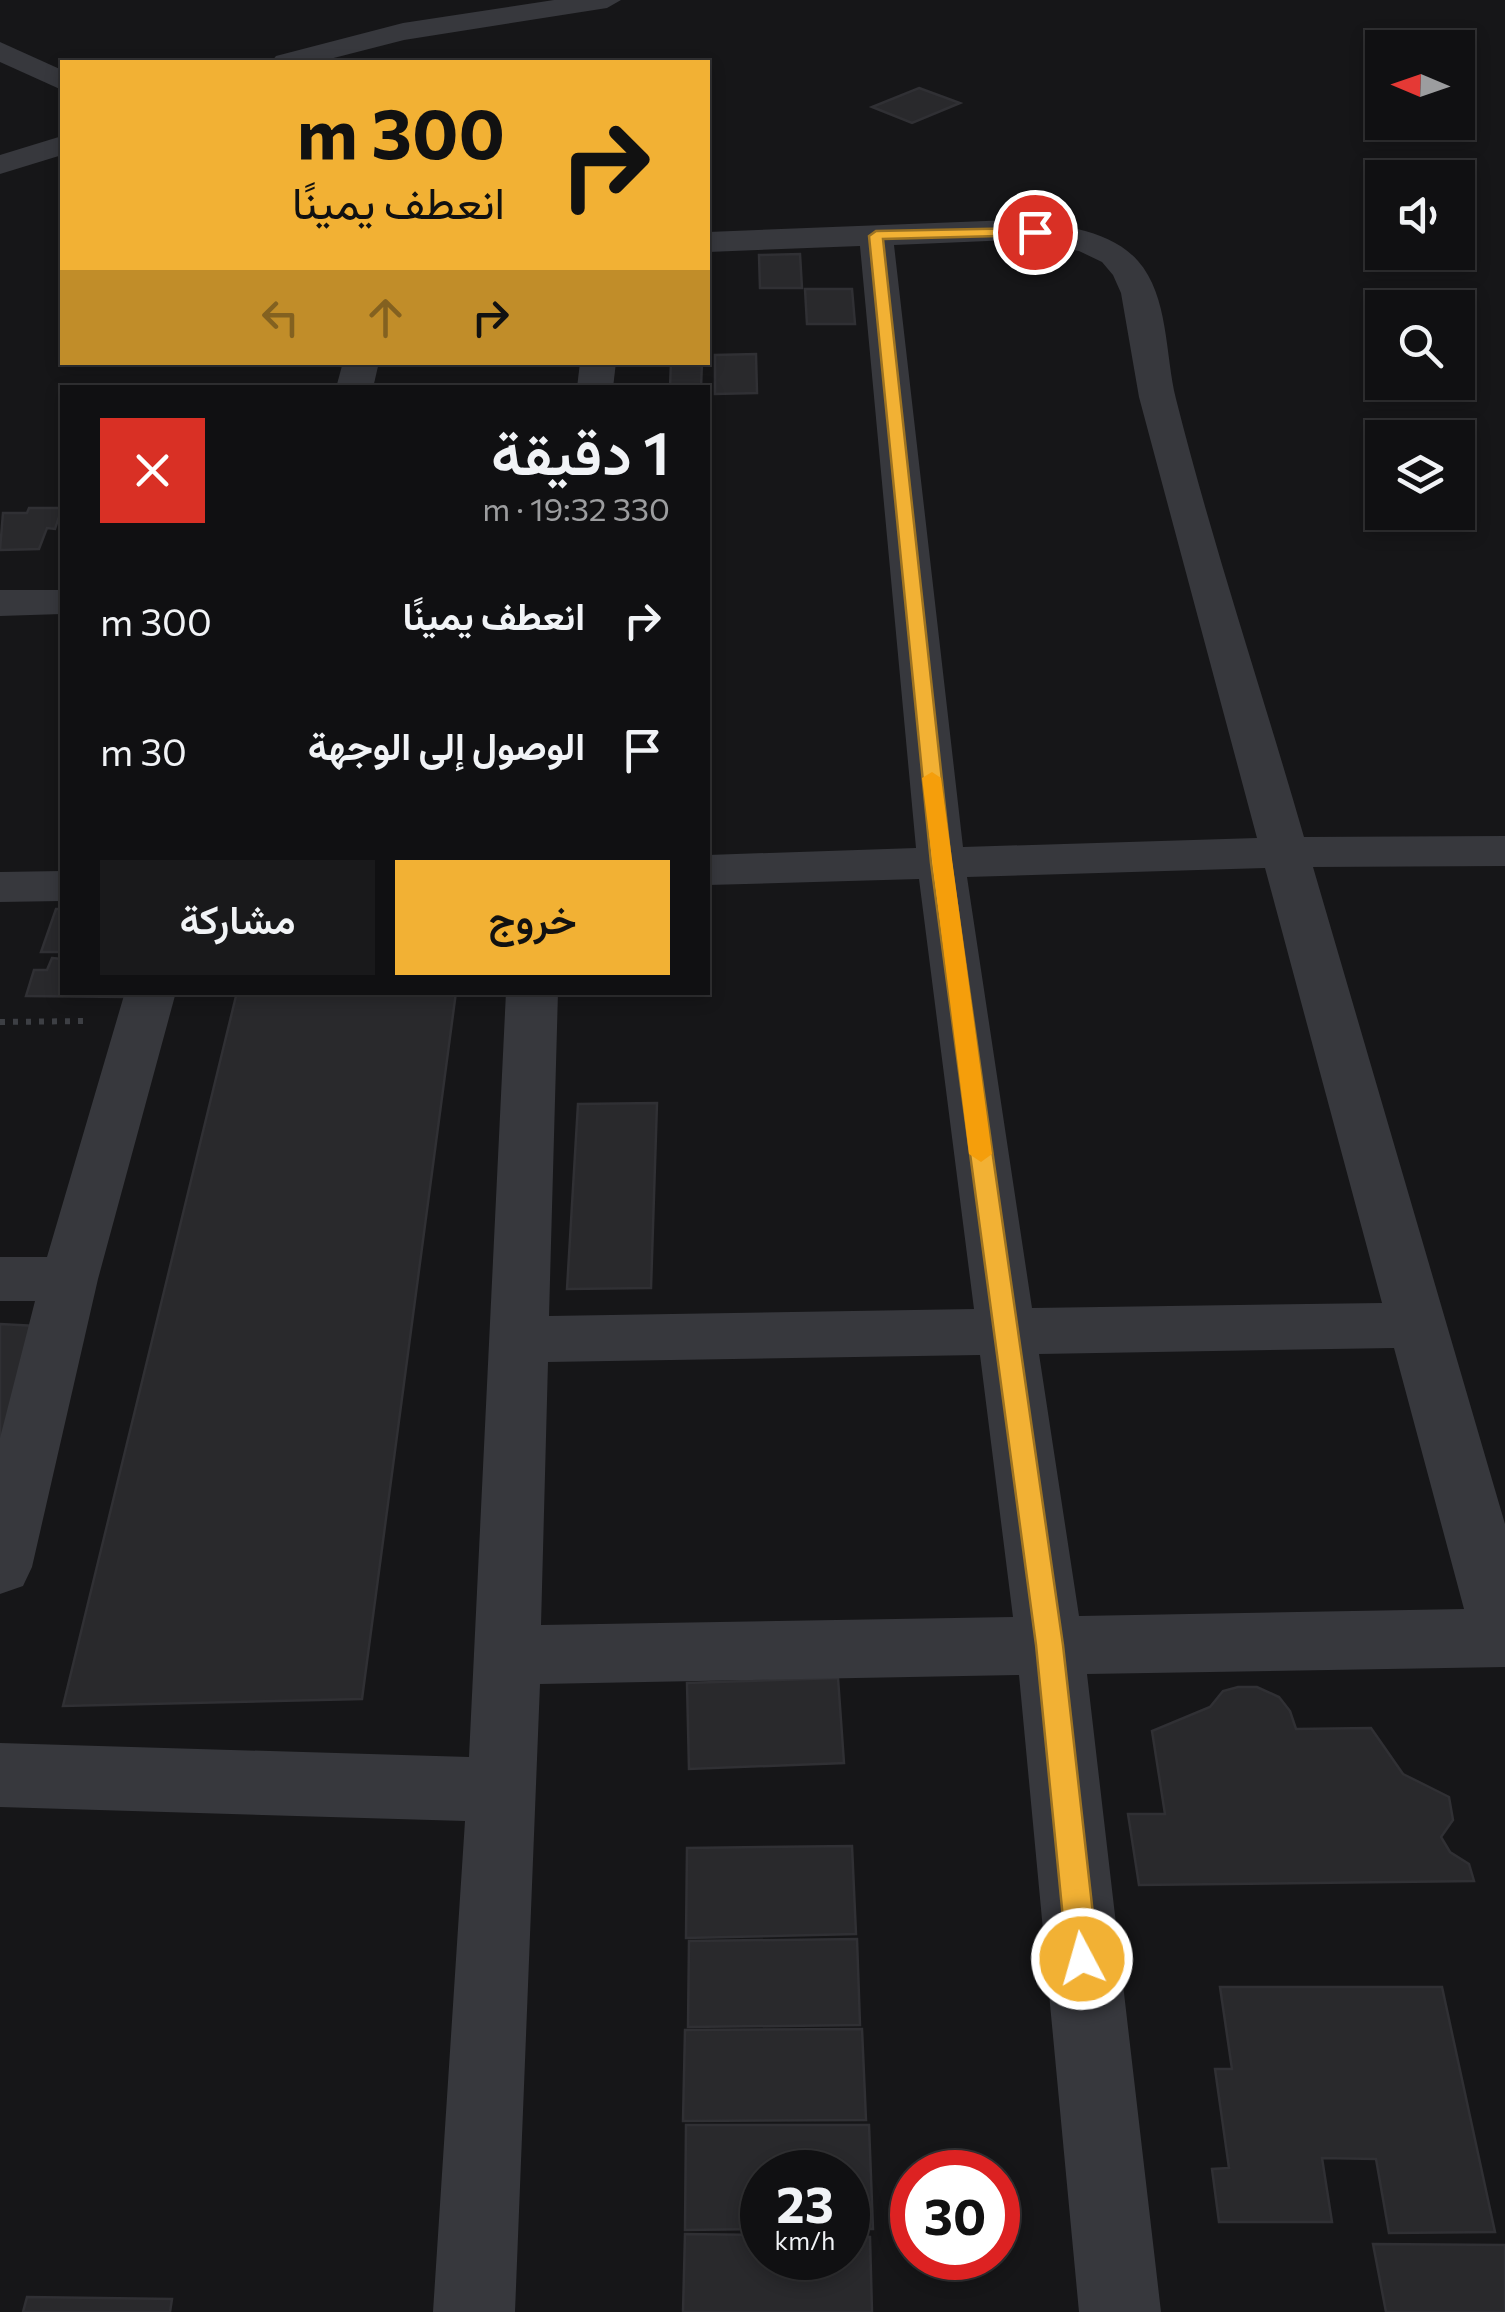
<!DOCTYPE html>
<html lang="ar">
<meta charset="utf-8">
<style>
:root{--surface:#101012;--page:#19191b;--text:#f1f3f6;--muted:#9c9d9f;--line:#303032;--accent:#f2b134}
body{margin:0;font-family:Commissioner,Vazirmatn,sans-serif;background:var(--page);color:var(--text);direction:rtl;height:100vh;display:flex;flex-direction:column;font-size:38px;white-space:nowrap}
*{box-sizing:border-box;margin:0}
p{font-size:32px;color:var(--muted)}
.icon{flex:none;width:55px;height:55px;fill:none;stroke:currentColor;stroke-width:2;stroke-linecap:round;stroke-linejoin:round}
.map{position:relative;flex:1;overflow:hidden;direction:ltr}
.side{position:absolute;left:60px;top:385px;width:650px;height:610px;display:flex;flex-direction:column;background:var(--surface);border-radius:0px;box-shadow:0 5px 15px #0003,0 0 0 2px var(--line);direction:rtl}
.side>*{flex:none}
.guide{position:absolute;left:60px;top:60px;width:650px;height:305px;border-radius:0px;box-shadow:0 5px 15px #0003,0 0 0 2px var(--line);direction:rtl;background:#f2b134;color:#111;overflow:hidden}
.needle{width:65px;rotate:272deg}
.tools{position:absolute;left:1365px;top:30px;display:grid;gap:20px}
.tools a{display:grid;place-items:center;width:110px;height:110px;border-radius:0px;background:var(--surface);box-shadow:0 5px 15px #0003,0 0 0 2px var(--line);font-size:50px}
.speed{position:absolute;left:740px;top:2150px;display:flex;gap:20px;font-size:50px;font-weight:700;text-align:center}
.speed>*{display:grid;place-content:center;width:130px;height:130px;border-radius:50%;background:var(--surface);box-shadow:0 5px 15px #0003,0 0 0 2px var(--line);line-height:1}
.speed small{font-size:25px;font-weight:400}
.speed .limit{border:15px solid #d22;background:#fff;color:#111}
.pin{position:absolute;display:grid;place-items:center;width:85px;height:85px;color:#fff;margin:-42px;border:5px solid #fff;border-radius:50%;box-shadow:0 2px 10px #0007}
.me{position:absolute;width:110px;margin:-55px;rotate:354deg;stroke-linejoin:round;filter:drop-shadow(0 0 8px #0008)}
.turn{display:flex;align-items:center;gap:35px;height:210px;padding:0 40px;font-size:45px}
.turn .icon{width:130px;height:130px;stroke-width:2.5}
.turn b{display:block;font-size:70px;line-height:85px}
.lanes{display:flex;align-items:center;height:95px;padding:0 40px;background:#0003;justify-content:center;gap:50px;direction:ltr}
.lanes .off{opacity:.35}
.round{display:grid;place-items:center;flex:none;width:105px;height:105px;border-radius:0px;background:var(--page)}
.overview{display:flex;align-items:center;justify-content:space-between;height:170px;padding:0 40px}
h1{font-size:60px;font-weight:600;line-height:75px}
.cta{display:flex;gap:20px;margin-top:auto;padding:20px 40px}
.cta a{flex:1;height:115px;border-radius:0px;background:var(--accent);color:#111;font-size:40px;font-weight:600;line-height:115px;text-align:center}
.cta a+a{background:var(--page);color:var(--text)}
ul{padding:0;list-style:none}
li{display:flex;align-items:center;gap:30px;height:130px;padding:0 40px}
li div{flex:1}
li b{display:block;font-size:38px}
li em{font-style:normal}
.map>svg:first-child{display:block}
.building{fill:#29292c;stroke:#303034;stroke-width:2.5}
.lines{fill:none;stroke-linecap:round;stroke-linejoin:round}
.path{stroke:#3d3f44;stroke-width:6;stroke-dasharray:5 8;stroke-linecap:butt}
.minor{fill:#37383d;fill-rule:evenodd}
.route{fill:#f2b134;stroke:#9d7322;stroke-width:2.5}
.slow{fill:#f59e0b}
</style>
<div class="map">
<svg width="1505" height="2312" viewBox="0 0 1505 2312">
<rect width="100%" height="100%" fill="#161618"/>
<g class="building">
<path d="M 919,88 L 960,103 L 912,123 L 872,107 Z"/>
<path d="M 800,254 L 802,288 L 760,288 L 759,255 Z"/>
<path d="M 805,289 L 852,289 L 855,324 L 807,324 Z"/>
<path d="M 756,354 L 757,393 L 715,394 L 715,355 Z"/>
<path d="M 671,362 L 702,362 L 701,388 L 670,388 Z"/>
<path d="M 29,508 L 62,508 L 55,529 L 47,528 L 39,549 L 0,550 L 3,513 L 27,513 Z"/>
<path d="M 56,909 L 62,909 L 62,952 L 41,952 Z"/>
<path d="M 52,958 L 62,959 L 62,992 L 128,992 L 127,997 L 26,996 L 34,970 L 47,970 Z"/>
<path d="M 237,992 L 456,992 L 362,1699 L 63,1706 Z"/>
<path d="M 657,1103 L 651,1288 L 567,1289 L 578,1104 Z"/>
<path d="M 0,1324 L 36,1326 L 0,1453 Z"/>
<path d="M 838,1678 L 844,1763 L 689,1769 L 687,1683 Z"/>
<path d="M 1238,1687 L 1257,1687 L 1279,1697 L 1290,1711 L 1296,1729 L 1371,1728 L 1403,1774 L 1449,1797 L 1453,1820 L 1441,1837 L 1450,1852 L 1469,1864 L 1474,1881 L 1139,1885 L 1128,1814 L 1165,1814 L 1152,1731 L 1210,1707 L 1223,1691 Z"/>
<path d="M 852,1846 L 856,1934 L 686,1938 L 687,1848 Z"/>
<path d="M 857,1939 L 860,2025 L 688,2027 L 689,1941 Z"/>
<path d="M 1220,1987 L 1442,1987 L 1495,2232 L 1389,2233 L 1376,2159 L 1322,2158 L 1332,2222 L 1219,2222 L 1212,2169 L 1229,2168 L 1215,2069 L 1232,2069 Z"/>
<path d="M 862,2029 L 866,2120 L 683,2121 L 685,2030 Z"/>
<path d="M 686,2125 L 869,2125 L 873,2229 L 848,2229 L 848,2172 L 762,2172 L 762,2229 L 685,2230 Z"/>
<path d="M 685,2234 L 762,2235 L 762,2258 L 848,2258 L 848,2236 L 870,2237 L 872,2312 L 683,2312 Z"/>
<path d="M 1373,2244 L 1505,2245 L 1505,2312 L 1386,2312 Z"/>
<path d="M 27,2297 L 172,2299 L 170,2312 L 23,2312 Z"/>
</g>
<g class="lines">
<path class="path" d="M 0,1022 L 84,1021"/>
<g class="minor">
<path d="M 554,0 L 621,0 L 607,8 L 404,40 L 318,62 L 271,62 L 276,56 L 403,23 Z"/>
<path d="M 0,42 L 62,70 L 62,90 L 0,62 Z"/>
<path d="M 62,136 L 62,155 L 0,174 L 0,155 Z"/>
<path d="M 1011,220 C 1054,225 1108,227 1138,261 C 1169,296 1165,355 1176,399 C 1213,546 1262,691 1304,837 L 1505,836 L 1505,866 L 1313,867 L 1505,1524 L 1505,1667 L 1087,1674 L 1161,2312 L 1079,2312 L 1019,1675 L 540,1684 L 515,2312 L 433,2312 L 465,1821 L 0,1807 L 0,1743 L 469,1757 L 506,992 L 558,992 L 549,1316 L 974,1309 L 919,879 L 708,885 L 708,855 L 916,848 L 860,246 L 708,252 L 708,232 ZM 1011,240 L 1079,251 L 1102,262 L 1113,275 L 1121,293 L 1139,397 L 1257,838 L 963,847 L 894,245 ZM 1265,868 L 1382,1303 L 1032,1308 L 967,877 ZM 1394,1348 L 1464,1609 L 1079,1616 L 1039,1354 ZM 980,1355 L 1013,1617 L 541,1625 L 548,1362 Z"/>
<path d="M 343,362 L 379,362 L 373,388 L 336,388 Z"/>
<path d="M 580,362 L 616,362 L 613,388 L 577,388 Z"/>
<path d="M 0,590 L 62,590 L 62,614 L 0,616 Z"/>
<path d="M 62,871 L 62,901 L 0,902 L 0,872 Z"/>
<path d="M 125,992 L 176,992 L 98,1279 L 32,1567 L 23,1586 L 0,1594 L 0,1438 L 35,1301 L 0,1301 L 0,1257 L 47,1257 Z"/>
</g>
</g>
<path class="route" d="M 1035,228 L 1040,229 L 1040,235 L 883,239 L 951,863 L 1063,1645 L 1098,1959 L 1093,1969 L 1082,1974 L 1072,1969 L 1067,1959 L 1036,1645 L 931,863 L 869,236 L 876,231 Z"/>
<path class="slow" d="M 932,772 L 941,778 L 992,1154 L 981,1162 L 969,1154 L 922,778 Z"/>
</svg>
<div class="tools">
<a><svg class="needle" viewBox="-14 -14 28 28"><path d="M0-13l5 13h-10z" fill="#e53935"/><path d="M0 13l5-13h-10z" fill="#9c9d9f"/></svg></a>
<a><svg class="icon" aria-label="sound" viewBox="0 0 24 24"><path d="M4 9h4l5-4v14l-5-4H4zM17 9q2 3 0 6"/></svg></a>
<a><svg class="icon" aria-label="search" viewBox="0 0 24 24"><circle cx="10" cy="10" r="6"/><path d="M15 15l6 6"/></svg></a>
<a><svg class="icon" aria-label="layers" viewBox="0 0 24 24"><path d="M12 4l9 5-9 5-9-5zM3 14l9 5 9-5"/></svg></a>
</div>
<div class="speed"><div>23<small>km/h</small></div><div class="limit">30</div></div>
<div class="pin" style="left:1035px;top:232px;background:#d93025"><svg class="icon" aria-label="arrive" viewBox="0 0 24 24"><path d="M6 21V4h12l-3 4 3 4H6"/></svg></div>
<svg class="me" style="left:1082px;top:1959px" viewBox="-20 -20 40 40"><circle r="17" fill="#f2b134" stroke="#fff" stroke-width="3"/><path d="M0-11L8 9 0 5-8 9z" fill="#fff"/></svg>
<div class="guide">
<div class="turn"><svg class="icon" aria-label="right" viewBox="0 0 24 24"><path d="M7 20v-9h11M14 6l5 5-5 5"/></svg><div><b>300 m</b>انعطف يمينًا</div></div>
<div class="lanes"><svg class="icon off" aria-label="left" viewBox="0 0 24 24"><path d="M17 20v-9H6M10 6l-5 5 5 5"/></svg><svg class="icon off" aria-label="ahead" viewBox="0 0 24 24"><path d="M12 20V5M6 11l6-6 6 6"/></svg><svg class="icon" aria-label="right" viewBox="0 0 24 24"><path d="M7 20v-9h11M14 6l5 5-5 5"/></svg></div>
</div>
<section class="side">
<div class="overview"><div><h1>1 دقيقة</h1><p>330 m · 19:32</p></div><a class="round" style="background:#d93025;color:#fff"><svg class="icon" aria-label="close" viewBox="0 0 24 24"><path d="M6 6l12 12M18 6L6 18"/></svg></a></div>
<ul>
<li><svg class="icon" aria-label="right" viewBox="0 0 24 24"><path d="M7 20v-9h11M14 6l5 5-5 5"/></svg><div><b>انعطف يمينًا</b></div><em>300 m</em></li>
<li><svg class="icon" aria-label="arrive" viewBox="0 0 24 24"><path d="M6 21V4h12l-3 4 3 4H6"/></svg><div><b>الوصول إلى الوجهة</b></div><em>30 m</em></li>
</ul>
<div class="cta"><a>خروج</a><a>مشاركة</a></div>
</section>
</div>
